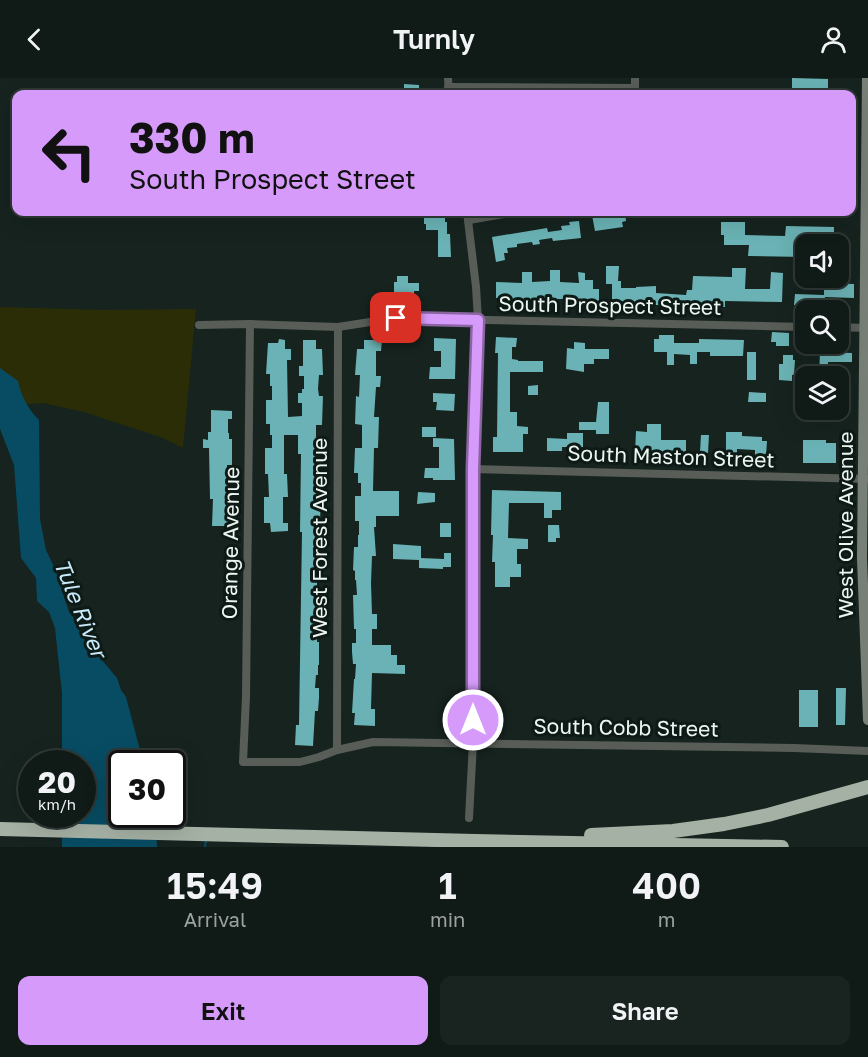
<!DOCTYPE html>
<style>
:root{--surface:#101a17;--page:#192320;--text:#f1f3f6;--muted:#9ca1a1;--line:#303836;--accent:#d69bfa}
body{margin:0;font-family:"Golos Text",sans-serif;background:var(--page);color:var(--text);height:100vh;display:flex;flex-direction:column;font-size:22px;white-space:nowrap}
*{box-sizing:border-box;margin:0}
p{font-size:20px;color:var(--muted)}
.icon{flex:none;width:33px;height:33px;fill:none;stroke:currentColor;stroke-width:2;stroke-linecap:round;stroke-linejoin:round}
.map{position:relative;height:769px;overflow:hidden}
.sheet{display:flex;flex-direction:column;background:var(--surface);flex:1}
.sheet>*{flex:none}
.guide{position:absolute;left:12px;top:12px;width:844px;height:126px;border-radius:12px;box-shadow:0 6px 24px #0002,0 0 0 2px var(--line);background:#d69bfa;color:#111;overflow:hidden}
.buttons{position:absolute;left:795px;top:156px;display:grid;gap:12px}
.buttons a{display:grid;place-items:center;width:54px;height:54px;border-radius:12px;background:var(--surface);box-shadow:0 6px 24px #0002,0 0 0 2px var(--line);font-size:30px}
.speed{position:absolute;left:18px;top:672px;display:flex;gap:12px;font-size:30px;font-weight:700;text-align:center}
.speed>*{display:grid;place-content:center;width:78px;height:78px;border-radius:50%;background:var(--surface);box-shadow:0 6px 24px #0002,0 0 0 2px var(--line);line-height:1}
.speed small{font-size:15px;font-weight:400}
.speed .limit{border:3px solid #111;border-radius:9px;background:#fff;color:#111}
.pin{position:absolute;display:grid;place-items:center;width:51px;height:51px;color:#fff;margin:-26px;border-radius:12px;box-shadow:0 3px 9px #0006}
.me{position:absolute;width:66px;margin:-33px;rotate:0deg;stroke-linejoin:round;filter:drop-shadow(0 0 4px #0008)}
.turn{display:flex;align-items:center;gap:21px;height:126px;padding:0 18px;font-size:27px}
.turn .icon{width:78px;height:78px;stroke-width:2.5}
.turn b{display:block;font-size:42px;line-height:51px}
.eta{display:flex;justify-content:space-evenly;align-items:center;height:102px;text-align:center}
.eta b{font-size:36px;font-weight:600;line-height:42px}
.action{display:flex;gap:12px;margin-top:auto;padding:12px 18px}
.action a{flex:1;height:69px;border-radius:12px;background:var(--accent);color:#111;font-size:24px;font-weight:600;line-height:69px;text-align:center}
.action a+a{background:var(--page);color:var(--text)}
header{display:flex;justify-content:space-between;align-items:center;height:78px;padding:0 18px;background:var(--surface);font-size:27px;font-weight:600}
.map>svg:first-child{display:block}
.green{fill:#2a2d05}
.water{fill:#084c63}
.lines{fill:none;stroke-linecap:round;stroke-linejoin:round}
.stream{stroke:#084c63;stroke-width:2}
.building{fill:#6ab2b5}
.street{stroke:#585d58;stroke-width:8}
.secondary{stroke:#787f77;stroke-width:10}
.highway{stroke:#a6b1a5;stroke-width:14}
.route-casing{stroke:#8b65a2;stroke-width:15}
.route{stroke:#d69bfa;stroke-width:10}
.labels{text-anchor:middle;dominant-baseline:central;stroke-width:6;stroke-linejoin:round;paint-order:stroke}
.street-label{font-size:21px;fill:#edf6f2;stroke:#0d1a16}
.water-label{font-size:22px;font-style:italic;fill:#c9eafa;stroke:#0d1a16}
</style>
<header><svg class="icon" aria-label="back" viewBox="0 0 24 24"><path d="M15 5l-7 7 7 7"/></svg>Turnly<svg class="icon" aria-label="person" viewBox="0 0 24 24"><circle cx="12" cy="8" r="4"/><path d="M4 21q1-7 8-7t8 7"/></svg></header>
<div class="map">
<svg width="868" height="769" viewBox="0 0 868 769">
<rect width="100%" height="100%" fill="#16231f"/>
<path class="green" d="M 0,229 L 101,232 L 196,231 L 183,370 L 163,360 L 84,334 L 43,325 L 21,327 L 0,307 Z"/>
<path class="water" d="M 0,290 L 18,303 C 21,318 28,331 39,342 L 40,441 L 46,472 L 55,491 L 69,534 L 76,543 L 80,556 L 117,600 L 121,612 L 126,619 L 140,672 L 146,685 L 122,686 L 122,736 L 156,737 L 157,769 L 62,769 L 62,737 L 82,736 L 82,686 L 62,685 L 62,615 L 55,550 L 49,534 L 37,523 L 36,500 L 21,480 L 14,387 L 0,351 Z"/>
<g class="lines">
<path class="stream" d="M 205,769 L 206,762"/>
</g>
<g class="building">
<path d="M 792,0 L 828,1 L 828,16 L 792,16 Z"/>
<path d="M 404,6 L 419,7 L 419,16 L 404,16 Z"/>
<path d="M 424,134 L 445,134 L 445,144 L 447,144 L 447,156 L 450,156 L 451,179 L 438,179 L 438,152 L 426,152 L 426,146 L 424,146 Z"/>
<path d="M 616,134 L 625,134 L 626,143 L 622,144 L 623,149 L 595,153 L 592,137 Z"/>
<path d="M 579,143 L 581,160 L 553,163 L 552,160 L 539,162 L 540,166 L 533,167 L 532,164 L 517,166 L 517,169 L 507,170 L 508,175 L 504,175 L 505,182 L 496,184 L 492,159 L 547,150 L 548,154 L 562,152 L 561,148 L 570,147 L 569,144 Z"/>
<path d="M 721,144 L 745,144 L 745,157 L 785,158 L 786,148 L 834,149 L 834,166 L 806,166 L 806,179 L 748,178 L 749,167 L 724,167 L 724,157 L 721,157 Z"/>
<path d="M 606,188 L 619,188 L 618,203 L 621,203 L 621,210 L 636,210 L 636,209 L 656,208 L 656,215 L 686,217 L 687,212 L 692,212 L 693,198 L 732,199 L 732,190 L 746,190 L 745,211 L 770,211 L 771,194 L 783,195 L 782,224 L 725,223 L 725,229 L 622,226 L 622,223 L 612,222 L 612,206 L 606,206 Z"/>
<path d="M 550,192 L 560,192 L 560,204 L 579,205 L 578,194 L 585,195 L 585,202 L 593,202 L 593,211 L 599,211 L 599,225 L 569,225 L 569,221 L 549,221 L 549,225 L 540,225 L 540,222 L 520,222 L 520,225 L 510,224 L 510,220 L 496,220 L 496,204 L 522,205 L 522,194 L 532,194 L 532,204 L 550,203 Z"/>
<path d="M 397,198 L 408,198 L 408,205 L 419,205 L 419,213 L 414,213 L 414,219 L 394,218 L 394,204 L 397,204 Z"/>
<path d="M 824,205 L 854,206 L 854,220 L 825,219 L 824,228 L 794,227 L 795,216 L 824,217 Z"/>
<path d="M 772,254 L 789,255 L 789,268 L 776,268 L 776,264 L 771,264 Z"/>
<path d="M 659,257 L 674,257 L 674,265 L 699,265 L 699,261 L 744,262 L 743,278 L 710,278 L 710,274 L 697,274 L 697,286 L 690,286 L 690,277 L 674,276 L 674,287 L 667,287 L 667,274 L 654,274 L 654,261 L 659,261 Z"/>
<path d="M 496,259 L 517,260 L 516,269 L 512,269 L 512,281 L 518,282 L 518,283 L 543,283 L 543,294 L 510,294 L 510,334 L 517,334 L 517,348 L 528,349 L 528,356 L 523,356 L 523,374 L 493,374 L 493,359 L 497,359 L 498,275 L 495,275 Z"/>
<path d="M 434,260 L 456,261 L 455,301 L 429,301 L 430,289 L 441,289 L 441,273 L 434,273 Z"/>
<path d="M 279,261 L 285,262 L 285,271 L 291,271 L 291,282 L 287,282 L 288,339 L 302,338 L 302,325 L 298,325 L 298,315 L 302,315 L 302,311 L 304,311 L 304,298 L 299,298 L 299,288 L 303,288 L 303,262 L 316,262 L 316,271 L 322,271 L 323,297 L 319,297 L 318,311 L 319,318 L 323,318 L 322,347 L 316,347 L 316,359 L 318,359 L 318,366 L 322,366 L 322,376 L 320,394 L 317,393 L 316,404 L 317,419 L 321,419 L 320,443 L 316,443 L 316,457 L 318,457 L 317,469 L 320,469 L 320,491 L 318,491 L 318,501 L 317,501 L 317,516 L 320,516 L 320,539 L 318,539 L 317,564 L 319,564 L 319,587 L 318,587 L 318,597 L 316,597 L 315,610 L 319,610 L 319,620 L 318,633 L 315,633 L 313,668 L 295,667 L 296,647 L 299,647 L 302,454 L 300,454 L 301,376 L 298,376 L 298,357 L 284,357 L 284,396 L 287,396 L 288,419 L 283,419 L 283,445 L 288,445 L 288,453 L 271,454 L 270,445 L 264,445 L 264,419 L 269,419 L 268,396 L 265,396 L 265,370 L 272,370 L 272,357 L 270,357 L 270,346 L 266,346 L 266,322 L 272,322 L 272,308 L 270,308 L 270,296 L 266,296 L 268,265 L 278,265 Z"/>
<path d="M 364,262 L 382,262 L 381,273 L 376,273 L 376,298 L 381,298 L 380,309 L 376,309 L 374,339 L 379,339 L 378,370 L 374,370 L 373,413 L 399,413 L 399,438 L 376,438 L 376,449 L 374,449 L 376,478 L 372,478 L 371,505 L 372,536 L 377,536 L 377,551 L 372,551 L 372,567 L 391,567 L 391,577 L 397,577 L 397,587 L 405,587 L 405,596 L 372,595 L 371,631 L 375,631 L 375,648 L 354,647 L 355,635 L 352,635 L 354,601 L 355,601 L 356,586 L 353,586 L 352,574 L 352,565 L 356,565 L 356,551 L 354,551 L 353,517 L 357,517 L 356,502 L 355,502 L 355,493 L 353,492 L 354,469 L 358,469 L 358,457 L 359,457 L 359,443 L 355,443 L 355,418 L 361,418 L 361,405 L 358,405 L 358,395 L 354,395 L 355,370 L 362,370 L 362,347 L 355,346 L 356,318 L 359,319 L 360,297 L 355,297 L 357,271 L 364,271 Z"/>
<path d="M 574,264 L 585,265 L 585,271 L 609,271 L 609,281 L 594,281 L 594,286 L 584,286 L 584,294 L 566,291 L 567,270 L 574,271 Z"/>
<rect x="747" y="274" width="9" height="28"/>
<path d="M 820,274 L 852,275 L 852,284 L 828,284 L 828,298 L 819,298 Z"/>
<path d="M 783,277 L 793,277 L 793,282 L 795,282 L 794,297 L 792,297 L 792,303 L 779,302 L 779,286 L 783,286 Z"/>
<path d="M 538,307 L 538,317 L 528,317 L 528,308 Z"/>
<path d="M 749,314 L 766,315 L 766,324 L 748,324 Z"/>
<path d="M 433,315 L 455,316 L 454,333 L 436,332 L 437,324 L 433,324 Z"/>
<path d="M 598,324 L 609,324 L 609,356 L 596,356 L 596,352 L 579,352 L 579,344 L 596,344 Z"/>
<path d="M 211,332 L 232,333 L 232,341 L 228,341 L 228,355 L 229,355 L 229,361 L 232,361 L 232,387 L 227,387 L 227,400 L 231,400 L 231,448 L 212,448 L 213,421 L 210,421 L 209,370 L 203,370 L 203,361 L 208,362 L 208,354 L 211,354 Z"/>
<path d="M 647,346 L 661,346 L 661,362 L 686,362 L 686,374 L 635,375 L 636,353 L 647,354 Z"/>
<rect x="422" y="349" width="14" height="10"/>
<path d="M 726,354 L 742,354 L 742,358 L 762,359 L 762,363 L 767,363 L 766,378 L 755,377 L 755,372 L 737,371 L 737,377 L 726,377 Z"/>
<path d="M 567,355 L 583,355 L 583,369 L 562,369 L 562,373 L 547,373 L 547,360 L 567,361 Z"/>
<path d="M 701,357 L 709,357 L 708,375 L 700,374 Z"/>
<path d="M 433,360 L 454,361 L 455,402 L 433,402 L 433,400 L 424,400 L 425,390 L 439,390 L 439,369 L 433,369 Z"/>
<path d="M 803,362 L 826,362 L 826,365 L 836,365 L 836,385 L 803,385 Z"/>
<path d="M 492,412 L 561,414 L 561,432 L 552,432 L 552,440 L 544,440 L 544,425 L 509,425 L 508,460 L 528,461 L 528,471 L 517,471 L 517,486 L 521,486 L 521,499 L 510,499 L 510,509 L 495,509 L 495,484 L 492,484 L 493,457 L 491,457 Z"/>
<path d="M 418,414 L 435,415 L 435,424 L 417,426 Z"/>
<rect x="440" y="445" width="11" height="14"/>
<path d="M 548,447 L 559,447 L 560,460 L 556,460 L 556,464 L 548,464 Z"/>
<path d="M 393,466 L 421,468 L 421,480 L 444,481 L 444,475 L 451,475 L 451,489 L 443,489 L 443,491 L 419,490 L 419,482 L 393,481 Z"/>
<path d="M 836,610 L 846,610 L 845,647 L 836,647 Z"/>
<rect x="799" y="612" width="19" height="37"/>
</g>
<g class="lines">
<g class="street">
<path d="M 448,0 L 449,16"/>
<path d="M 448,9 L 635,10"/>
<path d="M 635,16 L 635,0"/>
<path d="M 467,134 L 476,209 L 478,242 L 473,391 L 473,665 L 469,740"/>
<path d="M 469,142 L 516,134"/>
<path d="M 250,246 L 246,619 L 243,684 L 300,684 L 319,679 L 337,672 L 373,664 L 794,670 L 868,673"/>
<path d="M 199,247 L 250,246 L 338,249 L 396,240 L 806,249"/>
<path d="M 838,249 L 865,250"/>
<path d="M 473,391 L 867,401"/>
<path d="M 337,672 L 338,249"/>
</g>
<path class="secondary" d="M 867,0 L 862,480 L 868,642"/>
<g class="highway">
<path d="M 0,751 L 475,763 L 782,769"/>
<path d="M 591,757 L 673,753 L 724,746 L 768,737 L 868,709"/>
</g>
</g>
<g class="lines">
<g class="route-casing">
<path id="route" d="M 396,240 L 478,242 L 473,391 L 473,642"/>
</g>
<use href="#route" class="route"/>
</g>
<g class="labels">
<g class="street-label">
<text transform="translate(610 227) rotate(1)">South Prospect Street</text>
<text transform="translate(671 378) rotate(2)">South Maston Street</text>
<text transform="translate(845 447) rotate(-90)">West Olive Avenue</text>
<text transform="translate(319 460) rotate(-90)">West Forest Avenue</text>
<text transform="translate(230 465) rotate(-89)">Orange Avenue</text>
<text transform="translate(626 649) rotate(1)">South Cobb Street</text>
</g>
<g class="water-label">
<text transform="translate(81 530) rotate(68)">Tule River</text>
</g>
</g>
</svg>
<div class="buttons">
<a><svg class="icon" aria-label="sound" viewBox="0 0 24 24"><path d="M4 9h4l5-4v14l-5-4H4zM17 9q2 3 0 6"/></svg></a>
<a><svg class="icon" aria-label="search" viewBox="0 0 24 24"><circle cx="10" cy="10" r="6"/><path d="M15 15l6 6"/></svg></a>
<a><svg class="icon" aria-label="layers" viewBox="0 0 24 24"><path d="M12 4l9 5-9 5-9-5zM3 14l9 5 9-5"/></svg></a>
</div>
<div class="speed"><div>20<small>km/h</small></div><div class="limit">30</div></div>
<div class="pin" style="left:396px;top:240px;background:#d93025"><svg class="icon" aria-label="arrive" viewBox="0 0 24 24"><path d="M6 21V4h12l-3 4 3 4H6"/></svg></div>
<svg class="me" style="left:473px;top:642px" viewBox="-20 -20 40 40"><circle r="17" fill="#d69bfa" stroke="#fff" stroke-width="3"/><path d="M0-11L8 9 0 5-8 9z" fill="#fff"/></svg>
<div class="guide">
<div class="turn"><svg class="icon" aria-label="left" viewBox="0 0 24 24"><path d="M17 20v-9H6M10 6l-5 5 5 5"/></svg><div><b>330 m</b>South Prospect Street</div></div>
</div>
</div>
<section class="sheet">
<div class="eta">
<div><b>15:49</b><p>Arrival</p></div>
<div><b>1</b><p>min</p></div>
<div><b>400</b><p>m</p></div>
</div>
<div class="action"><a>Exit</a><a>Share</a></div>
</section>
